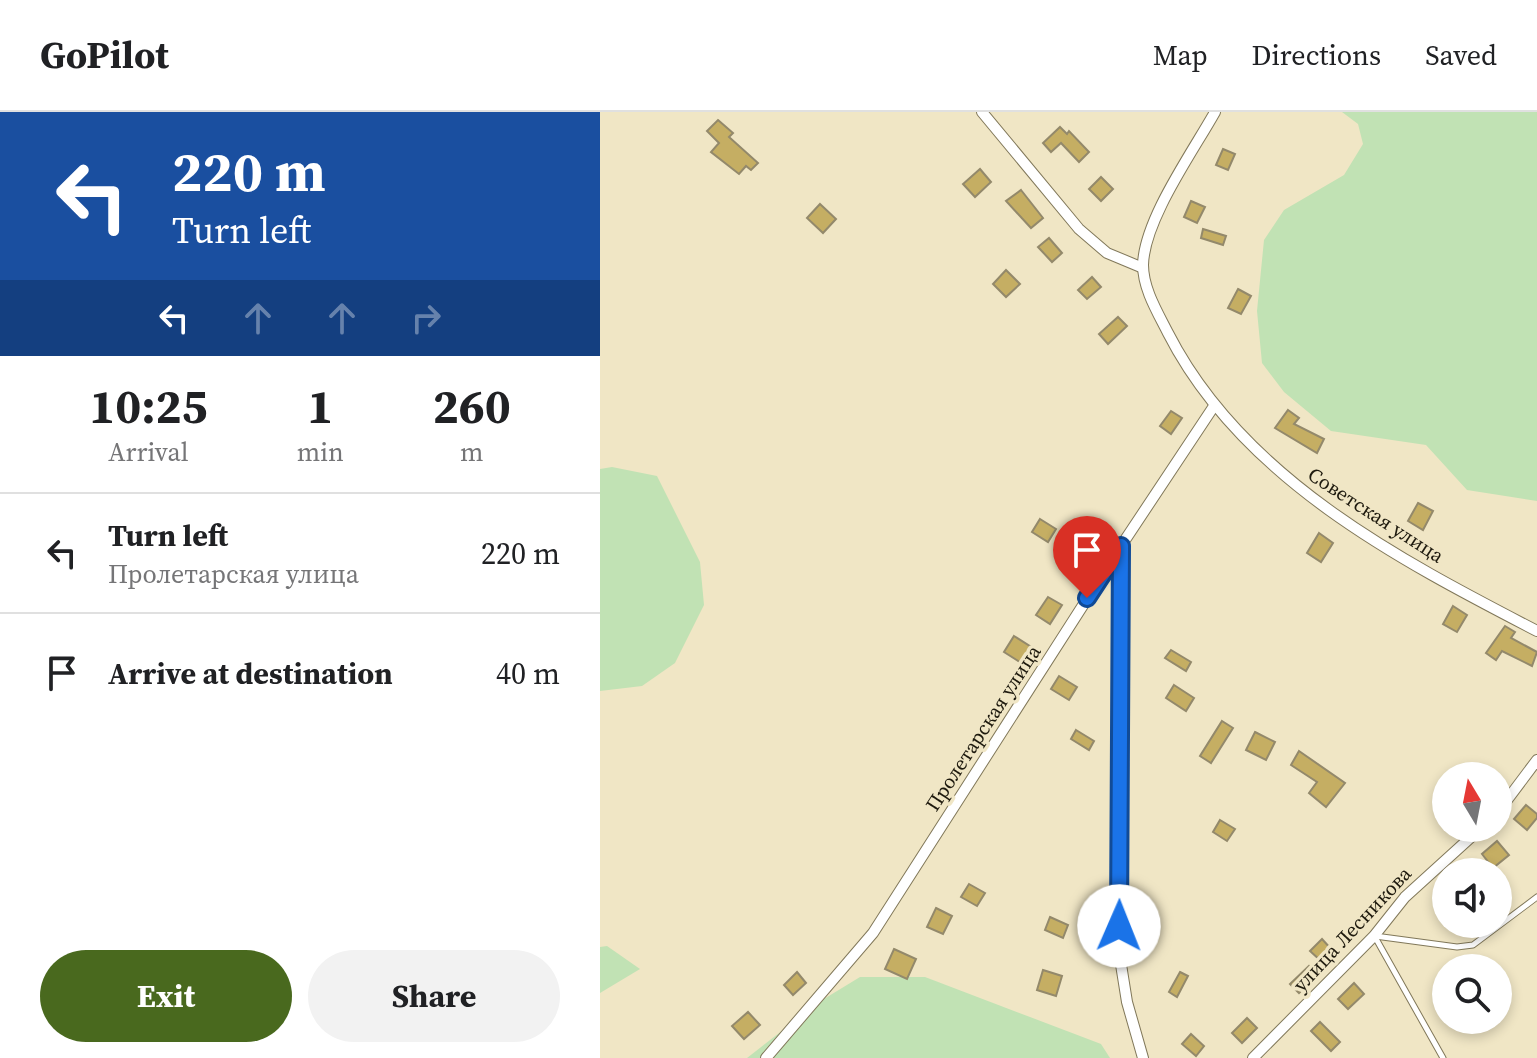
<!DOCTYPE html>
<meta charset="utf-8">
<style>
:root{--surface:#fff;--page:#f2f2f2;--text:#202124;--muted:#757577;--line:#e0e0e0;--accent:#49691e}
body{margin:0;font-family:"Source Serif 4",serif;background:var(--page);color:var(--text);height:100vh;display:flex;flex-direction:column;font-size:30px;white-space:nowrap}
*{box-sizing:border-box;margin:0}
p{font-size:26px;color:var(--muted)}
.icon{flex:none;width:44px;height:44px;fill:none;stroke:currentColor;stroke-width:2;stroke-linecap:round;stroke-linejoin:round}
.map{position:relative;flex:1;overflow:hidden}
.side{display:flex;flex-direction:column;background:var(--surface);width:600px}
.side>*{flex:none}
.banner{background:#1a4fa0;color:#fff;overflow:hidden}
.needle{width:52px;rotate:350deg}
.buttons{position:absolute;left:832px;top:650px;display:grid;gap:16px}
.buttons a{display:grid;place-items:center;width:80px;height:80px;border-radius:50%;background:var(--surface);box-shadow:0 4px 12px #0003;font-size:40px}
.pin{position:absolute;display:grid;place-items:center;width:68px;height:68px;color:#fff;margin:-82px -34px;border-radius:50% 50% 50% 0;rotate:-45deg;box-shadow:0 0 8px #0007}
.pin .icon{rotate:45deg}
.me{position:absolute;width:88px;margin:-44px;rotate:1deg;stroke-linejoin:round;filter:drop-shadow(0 0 6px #0008)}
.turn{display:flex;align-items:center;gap:28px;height:168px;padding:0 40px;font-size:36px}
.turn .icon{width:104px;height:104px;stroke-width:2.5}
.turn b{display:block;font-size:56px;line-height:68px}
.lanes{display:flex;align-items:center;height:76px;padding:0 40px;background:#0003;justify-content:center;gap:40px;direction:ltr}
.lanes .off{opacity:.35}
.eta{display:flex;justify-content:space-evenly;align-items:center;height:136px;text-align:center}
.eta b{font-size:48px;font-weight:700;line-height:56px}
.button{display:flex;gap:16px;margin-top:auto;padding:16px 40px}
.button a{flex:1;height:92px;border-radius:48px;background:var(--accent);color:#fff;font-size:32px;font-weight:700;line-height:92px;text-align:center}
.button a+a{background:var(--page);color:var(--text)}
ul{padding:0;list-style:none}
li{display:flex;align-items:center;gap:24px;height:120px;padding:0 40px;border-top:2px solid var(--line)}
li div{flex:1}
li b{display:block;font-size:30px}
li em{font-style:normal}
header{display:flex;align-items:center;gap:48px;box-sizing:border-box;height:112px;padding:0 40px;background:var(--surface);border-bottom:2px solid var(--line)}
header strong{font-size:38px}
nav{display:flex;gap:44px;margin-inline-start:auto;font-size:28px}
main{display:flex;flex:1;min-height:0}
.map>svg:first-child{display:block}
.green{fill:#c1e2b4}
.building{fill:#c5ae63;stroke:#93896b;stroke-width:2}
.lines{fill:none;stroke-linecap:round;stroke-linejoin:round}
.service-casing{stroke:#81785a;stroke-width:7}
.minor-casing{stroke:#81785a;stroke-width:12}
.service{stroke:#fff;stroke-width:5}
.minor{stroke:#fff;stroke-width:10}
.route-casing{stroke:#114b97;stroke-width:20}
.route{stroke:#1a73e8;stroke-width:14}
.labels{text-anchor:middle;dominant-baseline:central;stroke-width:7;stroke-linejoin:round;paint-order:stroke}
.street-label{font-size:20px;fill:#1e1a0e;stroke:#f0e6c5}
</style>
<header>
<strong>GoPilot</strong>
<nav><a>Map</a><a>Directions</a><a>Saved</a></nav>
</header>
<main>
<section class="side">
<div class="banner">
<div class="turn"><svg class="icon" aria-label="left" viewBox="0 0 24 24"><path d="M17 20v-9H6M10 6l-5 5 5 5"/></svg><div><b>220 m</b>Turn left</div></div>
<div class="lanes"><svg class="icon" aria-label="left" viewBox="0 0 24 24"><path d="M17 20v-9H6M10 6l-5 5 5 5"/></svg><svg class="icon off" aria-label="ahead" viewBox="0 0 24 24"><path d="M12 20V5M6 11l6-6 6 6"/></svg><svg class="icon off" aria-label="ahead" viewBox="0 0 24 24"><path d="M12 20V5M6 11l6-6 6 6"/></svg><svg class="icon off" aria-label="right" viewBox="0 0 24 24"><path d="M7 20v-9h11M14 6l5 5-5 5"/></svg></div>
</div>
<div class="eta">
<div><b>10:25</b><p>Arrival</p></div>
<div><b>1</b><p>min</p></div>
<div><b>260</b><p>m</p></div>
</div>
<ul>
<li><svg class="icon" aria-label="left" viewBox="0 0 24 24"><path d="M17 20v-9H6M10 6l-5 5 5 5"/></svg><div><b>Turn left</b><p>Пролетарская улица</p></div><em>220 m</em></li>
<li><svg class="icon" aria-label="arrive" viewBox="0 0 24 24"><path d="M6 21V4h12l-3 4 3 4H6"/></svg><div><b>Arrive at destination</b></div><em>40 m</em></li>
</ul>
<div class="button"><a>Exit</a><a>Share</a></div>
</section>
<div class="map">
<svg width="937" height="946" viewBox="0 0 937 946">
<rect width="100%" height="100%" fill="#f0e6c5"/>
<g class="green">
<path d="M 742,0 L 937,0 L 937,389 L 867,378 L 826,333 L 731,319 L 684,280 L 662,251 L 657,199 L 664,128 L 684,98 L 744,63 L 763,32 L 758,12 Z"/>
<path d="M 12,355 L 57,364 L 100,450 L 104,493 L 75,551 L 42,574 L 0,579 L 0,357 Z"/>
<path d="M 7,834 L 40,857 L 0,881 L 0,835 Z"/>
<path d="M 260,865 L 325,865 L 501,932 L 510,946 L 147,946 L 219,890 Z"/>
</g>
<g class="building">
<path d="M 118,8 L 133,21 L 129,25 L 158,51 L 151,58 L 146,54 L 139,62 L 111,40 L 119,31 L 107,19 Z"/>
<path d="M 460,15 L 467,22 L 469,19 L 489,40 L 479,50 L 461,31 L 451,40 L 443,31 Z"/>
<path d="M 623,37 L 635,42 L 628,58 L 616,53 Z"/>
<path d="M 380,57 L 391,70 L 375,85 L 363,72 Z"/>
<path d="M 501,65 L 513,77 L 501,89 L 489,77 Z"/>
<path d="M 421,78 L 443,106 L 431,116 L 406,89 Z"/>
<path d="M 591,89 L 605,95 L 597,111 L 584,105 Z"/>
<path d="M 220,92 L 236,107 L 223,121 L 207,106 Z"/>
<path d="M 603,117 L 626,124 L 623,133 L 601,126 Z"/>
<path d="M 449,126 L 462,141 L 452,150 L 438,135 Z"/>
<path d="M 406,158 L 420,172 L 406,185 L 393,172 Z"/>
<path d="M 492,165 L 501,175 L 487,187 L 478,178 Z"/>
<path d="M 638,177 L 651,184 L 641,202 L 628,196 Z"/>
<path d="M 518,205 L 527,214 L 508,232 L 499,222 Z"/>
<path d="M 688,298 L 699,306 L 694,312 L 724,327 L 717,341 L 675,316 Z"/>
<path d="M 571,299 L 582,306 L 571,322 L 560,314 Z"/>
<path d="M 818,391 L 833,399 L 823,418 L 808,409 Z"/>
<path d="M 440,407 L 456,417 L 448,430 L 432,420 Z"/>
<path d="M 719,421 L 733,431 L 721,450 L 707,441 Z"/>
<path d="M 477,435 L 493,445 L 485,458 L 469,448 Z"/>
<path d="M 448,485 L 462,493 L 450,512 L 436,503 Z"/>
<path d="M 853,494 L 867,503 L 857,520 L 843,512 Z"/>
<path d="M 905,514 L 915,520 L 911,526 L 937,540 L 932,554 L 902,539 L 896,548 L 886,541 Z"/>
<path d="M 414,524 L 433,536 L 423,552 L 404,540 Z"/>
<path d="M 571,538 L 591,550 L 586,559 L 565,546 Z"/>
<path d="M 459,564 L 477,575 L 469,588 L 451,577 Z"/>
<path d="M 574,573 L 594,586 L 586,599 L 566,586 Z"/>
<path d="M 622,609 L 633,616 L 611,651 L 600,644 Z"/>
<path d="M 476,618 L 494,629 L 489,638 L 471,627 Z"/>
<path d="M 655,620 L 675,630 L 666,648 L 646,638 Z"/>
<path d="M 699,639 L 745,671 L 726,695 L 709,681 L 717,670 L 691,653 Z"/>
<path d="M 926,693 L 937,702 L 937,706 L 927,718 L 914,707 Z"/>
<path d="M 620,708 L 635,717 L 627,729 L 613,720 Z"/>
<path d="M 897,729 L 909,743 L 893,756 L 882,742 Z"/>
<path d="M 369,772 L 385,781 L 377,794 L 361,785 Z"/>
<path d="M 336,796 L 352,804 L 343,822 L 327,815 Z"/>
<path d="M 450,805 L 468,813 L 463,826 L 445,818 Z"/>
<path d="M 722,827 L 732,838 L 721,849 L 710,839 Z"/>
<path d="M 294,837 L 316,847 L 307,867 L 285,857 Z"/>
<path d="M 709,854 L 718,863 L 699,881 L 690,872 Z"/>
<path d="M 443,858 L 462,864 L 456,884 L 437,878 Z"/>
<path d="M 197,860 L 206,871 L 193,883 L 184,873 Z"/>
<path d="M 580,860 L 588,864 L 577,885 L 569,880 Z"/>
<path d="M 754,871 L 764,882 L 748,897 L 738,887 Z"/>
<path d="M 148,900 L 160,913 L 144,927 L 132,914 Z"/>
<path d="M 647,906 L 657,916 L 642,931 L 632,921 Z"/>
<path d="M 720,910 L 740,930 L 731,939 L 711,919 Z"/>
<path d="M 591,922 L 604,934 L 596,944 L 582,932 Z"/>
</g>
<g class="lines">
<g class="service-casing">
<g id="service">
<path d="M 775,824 L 857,835 L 873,833 L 937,785"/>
<path d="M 775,825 L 843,946"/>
</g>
</g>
<g class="minor-casing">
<g id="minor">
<path d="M 382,0 L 479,117 L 507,141 L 543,156"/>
<path d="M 615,0 C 592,41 544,108 543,153 C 543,177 558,201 568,221 C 642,366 798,447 937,519"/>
<path d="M 521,436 L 519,840 L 527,890 L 543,946"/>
<path d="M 898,700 L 937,648"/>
<path d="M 166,946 L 273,821 L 521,434 L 614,294"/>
<path d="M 653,946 L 774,824 L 805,785 L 881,716"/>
</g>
</g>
<use href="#service" class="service"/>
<use href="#minor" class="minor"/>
</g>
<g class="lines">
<g class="route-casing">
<path id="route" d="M 487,486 L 521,434 L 519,814"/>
</g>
<use href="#route" class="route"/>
</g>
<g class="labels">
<g class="street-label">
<text transform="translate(776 403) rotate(33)">Советская улица</text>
<text transform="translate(383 616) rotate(-57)">Пролетарская улица</text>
<text transform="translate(752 817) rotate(-47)">улица Лесникова</text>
</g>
</g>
</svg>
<div class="buttons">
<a><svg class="needle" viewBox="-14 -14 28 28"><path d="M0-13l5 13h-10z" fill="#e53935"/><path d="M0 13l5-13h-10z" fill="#757577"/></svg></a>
<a><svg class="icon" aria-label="sound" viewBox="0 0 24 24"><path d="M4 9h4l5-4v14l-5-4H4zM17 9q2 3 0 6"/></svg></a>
<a><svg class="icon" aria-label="search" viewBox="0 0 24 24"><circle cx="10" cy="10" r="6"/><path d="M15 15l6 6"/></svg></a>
</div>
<div class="pin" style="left:487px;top:486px;background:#d93025"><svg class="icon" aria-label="arrive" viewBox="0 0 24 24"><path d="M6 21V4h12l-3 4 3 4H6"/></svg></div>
<svg class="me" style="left:519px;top:814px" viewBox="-20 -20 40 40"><circle r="19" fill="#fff"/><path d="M0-13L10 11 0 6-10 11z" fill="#1a73e8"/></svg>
</div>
</main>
